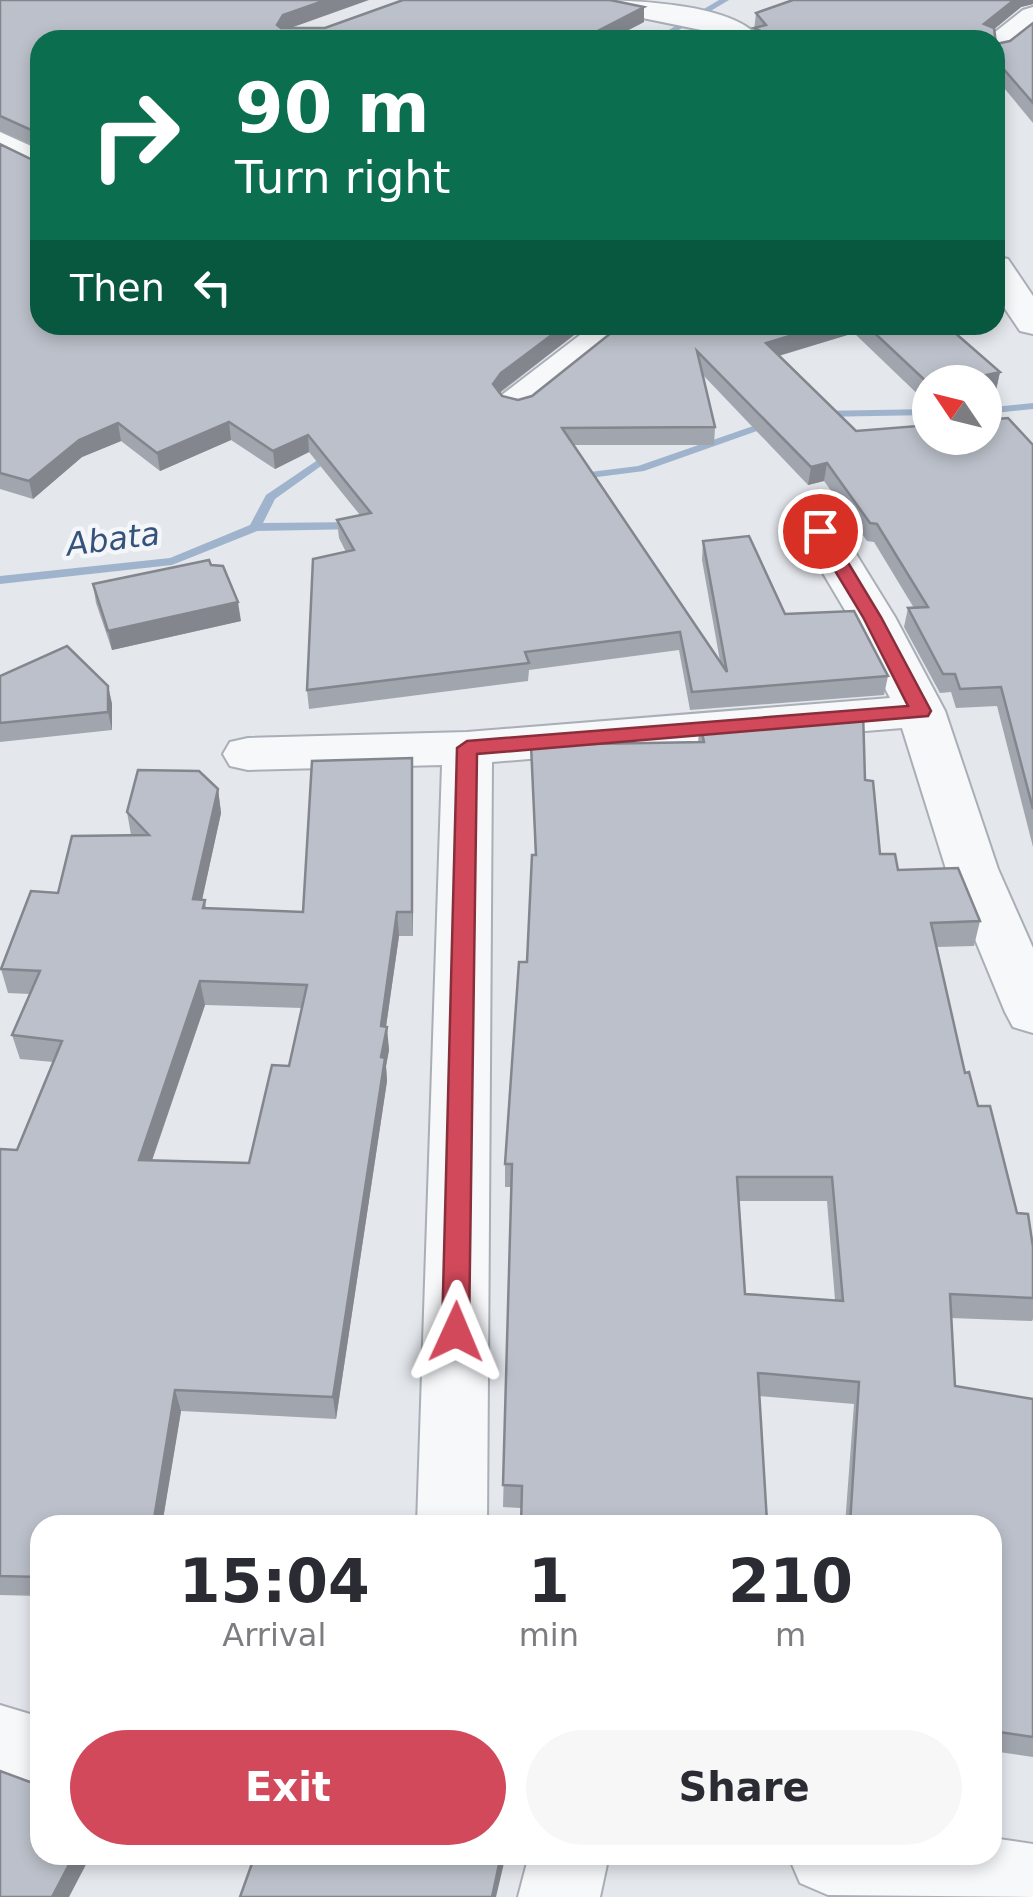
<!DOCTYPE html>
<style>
:root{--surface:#fff;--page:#f7f7f7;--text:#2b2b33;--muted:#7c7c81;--accent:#d1495b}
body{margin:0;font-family:"DejaVu Sans",sans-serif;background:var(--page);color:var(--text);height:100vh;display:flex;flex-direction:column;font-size:38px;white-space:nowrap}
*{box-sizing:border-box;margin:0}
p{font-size:32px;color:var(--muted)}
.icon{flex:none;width:55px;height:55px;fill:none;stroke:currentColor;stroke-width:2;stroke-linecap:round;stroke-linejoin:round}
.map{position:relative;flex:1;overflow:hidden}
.drawer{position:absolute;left:30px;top:1515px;width:972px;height:350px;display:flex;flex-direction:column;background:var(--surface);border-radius:30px;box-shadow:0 5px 15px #0003}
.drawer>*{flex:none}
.top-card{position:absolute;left:30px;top:30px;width:975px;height:305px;border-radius:30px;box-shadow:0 5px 15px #0003;background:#0b6e4f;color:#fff;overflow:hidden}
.needle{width:65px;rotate:305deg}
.tools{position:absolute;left:912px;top:365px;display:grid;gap:20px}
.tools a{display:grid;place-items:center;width:90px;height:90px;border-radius:50%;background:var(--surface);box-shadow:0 5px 15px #0003;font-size:50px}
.pin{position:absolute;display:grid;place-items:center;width:85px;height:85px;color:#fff;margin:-42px;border:5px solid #fff;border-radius:50%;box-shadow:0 2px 10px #0007}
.me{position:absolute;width:110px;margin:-55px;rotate:1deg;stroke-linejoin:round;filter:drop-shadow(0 0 8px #0008)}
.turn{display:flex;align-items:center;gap:35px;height:210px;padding:0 40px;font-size:45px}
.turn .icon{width:130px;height:130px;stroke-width:2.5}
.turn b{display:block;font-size:70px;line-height:85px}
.then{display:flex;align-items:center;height:95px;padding:0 40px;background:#0003;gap:20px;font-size:38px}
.eta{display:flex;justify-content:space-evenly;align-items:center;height:170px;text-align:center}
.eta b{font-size:60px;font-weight:700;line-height:70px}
.button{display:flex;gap:20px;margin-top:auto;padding:20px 40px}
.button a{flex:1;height:115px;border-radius:60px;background:var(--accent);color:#fff;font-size:40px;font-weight:700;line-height:115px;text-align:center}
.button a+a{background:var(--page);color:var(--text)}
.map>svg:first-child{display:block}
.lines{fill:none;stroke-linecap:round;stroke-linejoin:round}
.stream{fill:#9fb4cc;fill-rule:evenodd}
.street-casing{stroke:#a9aeb7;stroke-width:4}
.street{fill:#f7f8fa;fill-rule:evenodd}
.wall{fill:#a1a5ae;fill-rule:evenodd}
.shaded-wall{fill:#83868d}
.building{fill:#bbc0ca;stroke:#83868d;stroke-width:2.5;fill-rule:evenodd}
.route{fill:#d1495b;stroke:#882f3b;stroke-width:2.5}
.labels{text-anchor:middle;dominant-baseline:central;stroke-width:9;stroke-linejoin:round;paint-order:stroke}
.far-water-label{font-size:32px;font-style:italic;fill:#34527a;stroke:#f4f6f9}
</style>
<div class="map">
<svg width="1033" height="1897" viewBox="0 0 1033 1897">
<rect width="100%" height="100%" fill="#e4e7ec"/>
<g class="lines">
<g class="stream">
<path d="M 719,0 L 729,0 L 662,40 L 652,40 Z"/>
<path d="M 1033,403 L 1033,409 L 985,414 L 985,408 Z"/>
<path d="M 930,409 L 930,415 L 819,417 L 813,414 L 819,411 Z"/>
<path d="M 773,419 L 779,422 L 777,424 L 644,471 L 574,480 L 568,477 L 574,474 L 638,466 Z"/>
<path d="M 331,451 L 337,454 L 335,456 L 275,499 L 263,523 L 357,522 L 363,526 L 361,529 L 257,531 L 172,565 L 0,584 L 0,576 L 170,558 L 250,525 L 266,495 Z"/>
</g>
<g class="street-casing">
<g id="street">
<path d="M 580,0 C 623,0 734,1 761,40 L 724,40 L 711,32 L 584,6 Z"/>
<path d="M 1033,7 L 1033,31 L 1006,53 L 995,56 L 995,40 L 985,40 L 1023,10 Z"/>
<path d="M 0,132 L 40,150 L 40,174 L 0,155 Z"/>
<path d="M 995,256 L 1008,259 L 1033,296 L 1033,334 L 1020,331 L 995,294 Z"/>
<path d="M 593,325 L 636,325 L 531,410 L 517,414 L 503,410 L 497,402 L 503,394 Z"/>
<path d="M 820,518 L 835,522 L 842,531 L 895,617 L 945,711 L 998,869 L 1033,948 L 1033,1033 L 1013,1027 L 1005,1012 L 946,869 L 902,728 L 492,762 L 487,1525 L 417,1525 L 442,765 L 248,770 L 230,766 L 223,754 L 230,742 L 248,738 L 467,732 L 890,698 L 849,617 L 798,531 L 805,522 Z"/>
<path d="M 0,1705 L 40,1717 L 40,1795 L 0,1781 Z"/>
<path d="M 992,1838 L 1033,1844 L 1033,1897 L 828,1895 L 800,1883 L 788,1855 L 992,1855 Z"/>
<path d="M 529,1855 L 609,1855 L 600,1897 L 518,1897 Z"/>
</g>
</g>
<use href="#street" class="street"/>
</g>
<g class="wall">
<path d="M 0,0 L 291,28 L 325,28 L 644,7 L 644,22 L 609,40 L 40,40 L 40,148 L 0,131 Z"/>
<path d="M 1033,0 L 1033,4 L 1021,7 L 994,29 L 996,44 L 1010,41 L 1033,23 L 1033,123 L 995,77 L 995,40 L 753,40 L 756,13 Z"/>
<path d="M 0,144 L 40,325 L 587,325 L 500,393 L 502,396 L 518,400 L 532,396 L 621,325 L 946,325 L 1000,372 L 996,390 L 985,392 L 985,382 L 930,382 L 929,405 L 854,333 L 779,356 L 856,431 L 1033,445 L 1033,847 L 997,706 L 956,708 L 951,692 L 940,693 L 904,627 L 908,608 L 914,608 L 874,542 L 867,541 L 824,481 L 808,485 L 703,375 L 715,427 L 714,445 L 574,445 L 720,661 L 702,560 L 703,541 L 785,614 L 888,676 L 884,695 L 690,710 L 679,650 L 529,670 L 528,681 L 309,709 L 307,690 L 346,552 L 339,538 L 337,520 L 360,515 L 309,452 L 275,469 L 231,440 L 160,471 L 121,441 L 82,457 L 33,499 L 0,489 Z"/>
<path d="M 93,584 L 241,621 L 112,650 L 96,603 Z"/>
<path d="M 0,676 L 108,686 L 112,704 L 112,730 L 0,742 Z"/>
<path d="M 700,724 L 865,780 L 880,854 L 898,870 L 980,921 L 974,946 L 936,947 L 965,1073 L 1017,1213 L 1033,1247 L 1033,1319 L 1032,1321 L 951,1318 L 955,1386 L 1033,1399 L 1033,1757 L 992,1751 L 992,1525 L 845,1525 L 854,1404 L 759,1396 L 767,1522 L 790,1525 L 503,1507 L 511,1187 L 505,1187 L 505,1164 L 527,962 L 535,855 L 531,745 L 698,742 ZM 739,1201 L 827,1201 L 835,1300 L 745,1294 Z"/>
<path d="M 413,782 L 413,936 L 399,936 L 386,1027 L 389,1050 L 386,1066 L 387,1081 L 336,1419 L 181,1411 L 162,1525 L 40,1525 L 40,1596 L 0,1595 L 0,1149 L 17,1150 L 53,1062 L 20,1059 L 12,1035 L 30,994 L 8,993 L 1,969 L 58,893 L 131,835 L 127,812 L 218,789 L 221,813 L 202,899 L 205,900 L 206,908 L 303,912 ZM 205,1005 L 302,1008 L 289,1066 L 249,1163 L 152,1161 Z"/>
</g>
<g class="shaded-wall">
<path d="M 326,0 L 369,0 L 285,30 L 277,25 L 283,15 Z"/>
<path d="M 1014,0 L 1033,0 L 1033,4 L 1021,7 L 981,40 L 984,24 Z"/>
<path d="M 644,7 L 644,22 L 609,40 L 580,40 Z"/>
<path d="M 565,325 L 587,325 L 501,391 L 493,402 L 493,384 L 501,373 Z"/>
<path d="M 826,325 L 855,325 L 854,333 L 764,360 L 766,343 Z"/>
<path d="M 1000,372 L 996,390 L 985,392 L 985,382 L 955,382 Z"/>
<path d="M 229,422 L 231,440 L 160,471 L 157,453 Z"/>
<path d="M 118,423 L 121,441 L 82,457 L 33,499 L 29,481 L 79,440 Z"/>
<path d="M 308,435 L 309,452 L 275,469 L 273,451 Z"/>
<path d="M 827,463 L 824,481 L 808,485 L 811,467 Z"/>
<path d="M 238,602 L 241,621 L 112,650 L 108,631 Z"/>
<path d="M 108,686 L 112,704 L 112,730 L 108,712 Z"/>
<path d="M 412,758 L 413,782 L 413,936 L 412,912 Z"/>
<path d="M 218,789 L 221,813 L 197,923 L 193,899 Z"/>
<path d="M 397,912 L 399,936 L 384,1040 L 387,1027 L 389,1050 L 386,1066 L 387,1081 L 336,1419 L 333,1397 L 381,1057 L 381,1026 Z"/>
<path d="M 200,981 L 205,1005 L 144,1183 L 139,1160 Z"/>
<path d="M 175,1390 L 181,1411 L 162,1525 L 153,1525 Z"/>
<path d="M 74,1855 L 91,1855 L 69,1897 L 52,1897 Z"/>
<path d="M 501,1855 L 503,1855 L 504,1863 L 496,1897 L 492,1897 Z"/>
</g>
<g class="building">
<path d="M 0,0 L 326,0 L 283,15 L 277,25 L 281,28 L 325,28 L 403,0 L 610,0 L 644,7 L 580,40 L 40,40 L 40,134 L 0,116 Z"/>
<path d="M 793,0 L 1014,0 L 984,24 L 994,28 L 996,44 L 1010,41 L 1033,23 L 1033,103 L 995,59 L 995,40 L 780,40 L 754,28 L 766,25 L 756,13 Z"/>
<path d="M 0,144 L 35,161 L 40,158 L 40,325 L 565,325 L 501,373 L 493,384 L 502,396 L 518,400 L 532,396 L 621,325 L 826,325 L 766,343 L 856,431 L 930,425 L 930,438 L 985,438 L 985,420 L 1008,418 L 1033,445 L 1033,809 L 1001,687 L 960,689 L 955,674 L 943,674 L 908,608 L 928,607 L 877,524 L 870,523 L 827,463 L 811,467 L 697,351 L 715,427 L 562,428 L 727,672 L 703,541 L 749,536 L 785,614 L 854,611 L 888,676 L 692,692 L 680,632 L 525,652 L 529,663 L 307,690 L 313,559 L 354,550 L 337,520 L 371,513 L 308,435 L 273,451 L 229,422 L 157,453 L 118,423 L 79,440 L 29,481 L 0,473 Z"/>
<path d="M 866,325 L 946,325 L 1000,372 L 955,382 L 930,382 L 930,385 Z"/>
<path d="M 209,560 L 211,565 L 223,566 L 238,602 L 108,631 L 93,584 Z"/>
<path d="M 67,646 L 108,686 L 108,712 L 0,723 L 0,676 Z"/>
<path d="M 863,711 L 865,780 L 873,781 L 880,854 L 895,854 L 898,870 L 958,868 L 980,921 L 931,923 L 965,1073 L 969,1072 L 978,1106 L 990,1106 L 1017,1213 L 1028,1214 L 1033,1247 L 1033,1298 L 950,1294 L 955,1386 L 1033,1399 L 1033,1737 L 992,1731 L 992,1525 L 850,1524 L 859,1382 L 758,1373 L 767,1522 L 790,1522 L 790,1525 L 521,1525 L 522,1486 L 503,1485 L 512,1164 L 505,1164 L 519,962 L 527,962 L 532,855 L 536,855 L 531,745 L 704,742 L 700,724 ZM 737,1177 L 832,1177 L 843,1301 L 745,1294 Z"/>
<path d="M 412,758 L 412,912 L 397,912 L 381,1026 L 387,1027 L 381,1057 L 385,1058 L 333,1397 L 175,1390 L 153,1525 L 40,1525 L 40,1577 L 0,1576 L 0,1149 L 17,1150 L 62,1041 L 12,1035 L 40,971 L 1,969 L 31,891 L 58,893 L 72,836 L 149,835 L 127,812 L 138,770 L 199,771 L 218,789 L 193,899 L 205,900 L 203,908 L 303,912 L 312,761 ZM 200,981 L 307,985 L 289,1066 L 272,1065 L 249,1163 L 139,1160 Z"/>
<path d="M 0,1771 L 30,1782 L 34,1779 L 40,1782 L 40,1855 L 74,1855 L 52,1897 L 0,1897 Z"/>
<path d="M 255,1855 L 415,1856 L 501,1855 L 492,1897 L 240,1897 Z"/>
</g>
<path class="route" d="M 820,526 L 829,531 L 881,617 L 931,711 L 928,716 L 477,754 L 469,1332 L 465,1340 L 456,1343 L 446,1340 L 442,1332 L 457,748 L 467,741 L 908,706 L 863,617 L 811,531 Z"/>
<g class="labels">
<g class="far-water-label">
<text transform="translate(113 539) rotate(-7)">Abata</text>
</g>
</g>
</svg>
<div class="tools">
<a><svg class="needle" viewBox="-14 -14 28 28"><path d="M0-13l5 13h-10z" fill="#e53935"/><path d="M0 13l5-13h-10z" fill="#7c7c81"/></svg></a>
</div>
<div class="pin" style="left:820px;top:531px;background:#d93025"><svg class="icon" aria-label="arrive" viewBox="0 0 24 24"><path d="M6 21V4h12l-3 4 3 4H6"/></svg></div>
<svg class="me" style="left:456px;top:1332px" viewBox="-20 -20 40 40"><path d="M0-17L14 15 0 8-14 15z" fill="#d1495b" stroke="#fff" stroke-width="4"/></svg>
<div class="top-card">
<div class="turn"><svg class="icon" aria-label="right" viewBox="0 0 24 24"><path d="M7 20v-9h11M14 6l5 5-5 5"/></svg><div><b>90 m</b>Turn right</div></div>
<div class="then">Then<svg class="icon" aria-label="left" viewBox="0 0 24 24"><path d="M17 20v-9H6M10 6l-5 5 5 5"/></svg></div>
</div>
<section class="drawer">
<div class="eta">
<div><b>15:04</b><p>Arrival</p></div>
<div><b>1</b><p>min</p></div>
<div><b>210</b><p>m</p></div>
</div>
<div class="button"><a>Exit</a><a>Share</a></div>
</section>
</div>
